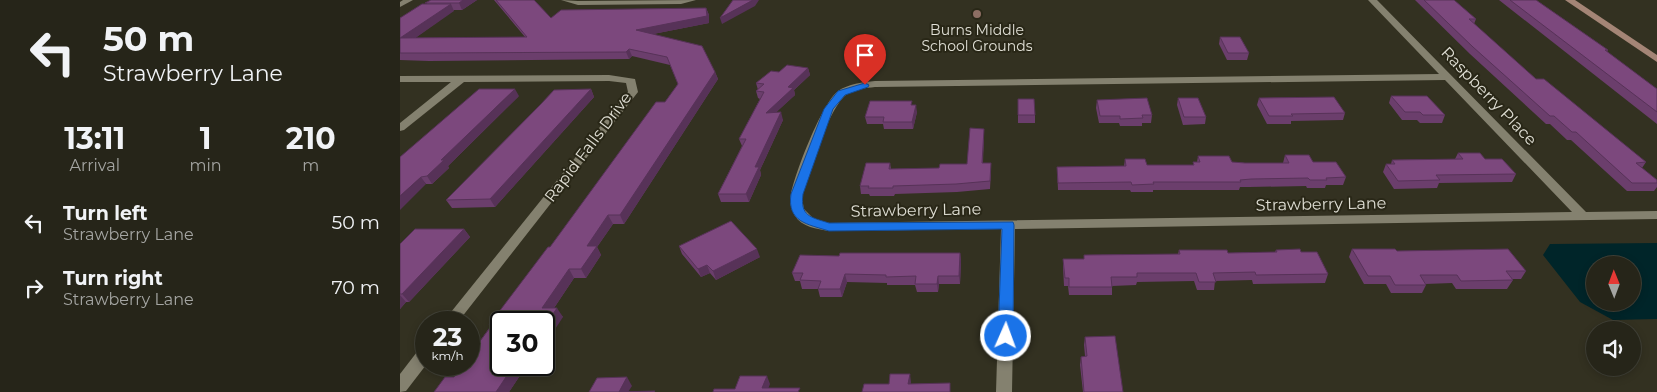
<!DOCTYPE html>
<style>
:root{--surface:#262519;--page:#323126;--text:#f1f3f6;--muted:#a4a5a2;--line:#424238}
body{margin:0;font-family:Montserrat,sans-serif;background:var(--page);color:var(--text);height:100vh;display:flex;flex-direction:column;font-size:19px;white-space:nowrap}
*{box-sizing:border-box;margin:0}
p{font-size:16px;color:var(--muted)}
.icon{flex:none;width:28px;height:28px;fill:none;stroke:currentColor;stroke-width:2;stroke-linecap:round;stroke-linejoin:round}
.map{position:relative;flex:1;overflow:hidden}
.panel{display:flex;flex-direction:column;background:var(--surface);width:400px}
.panel>*{flex:none}
.guide{background:#262519;color:var(--text);overflow:hidden}
.needle{width:32px;rotate:359deg}
.controls{position:absolute;left:1186px;top:256px;display:grid;gap:10px}
.controls a{display:grid;place-items:center;width:55px;height:55px;border-radius:50%;background:var(--surface);box-shadow:0 2px 8px #0003,0 0 0 1px var(--line);font-size:25px}
.speed{position:absolute;left:15px;top:311px;display:flex;gap:10px;font-size:25px;font-weight:700;text-align:center}
.speed>*{display:grid;place-content:center;width:65px;height:65px;border-radius:50%;background:var(--surface);box-shadow:0 2px 8px #0003,0 0 0 1px var(--line);line-height:1}
.speed small{font-size:12px;font-weight:400}
.speed .limit{border:2px solid #111;border-radius:8px;background:#fff;color:#111}
.pin{position:absolute;display:grid;place-items:center;width:42px;height:42px;color:#fff;margin:-51px -21px;border-radius:50% 50% 50% 0;rotate:-45deg;box-shadow:0 0 5px #0007}
.pin .icon{rotate:45deg}
.me{position:absolute;width:55px;margin:-28px;rotate:2deg;stroke-linejoin:round;filter:drop-shadow(0 0 4px #0008)}
.turn{display:flex;align-items:center;gap:18px;height:105px;padding:0 20px;font-size:22px}
.turn .icon{width:65px;height:65px;stroke-width:2.5}
.turn b{display:block;font-size:35px;line-height:42px}
.eta{display:flex;justify-content:space-evenly;align-items:center;height:85px;text-align:center}
.eta b{font-size:30px;font-weight:700;line-height:35px}
ul{padding:0;list-style:none}
li{display:flex;align-items:center;gap:15px;height:65px;padding:0 20px}
li div{flex:1}
li b{display:block;font-size:19px}
li em{font-style:normal}
main{display:flex;flex:1;min-height:0}
.map>svg:first-child{display:block}
.water{fill:#002529;fill-rule:evenodd}
.lines{fill:none;stroke-linecap:round;stroke-linejoin:round}
.minor{fill:#84816f;fill-rule:evenodd}
.secondary{fill:#a48576;fill-rule:evenodd}
.wall{fill:#6b3e6c}
.shaded-wall{fill:#573258}
.building{fill:#7c487d;stroke:#573258}
.route{fill:#1a73e8;stroke:#114b97}
.education-dot{fill:#8d6e63;stroke:#292717;stroke-width:2}
.labels{text-anchor:middle;dominant-baseline:central;stroke-width:4;stroke-linejoin:round;paint-order:stroke}
.far-poi-label{font-size:14px;fill:#e0dfd5;stroke:#292717}
.street-label{font-size:16px;fill:#e0dfd5;stroke:#292717}
</style>
<main>
<section class="panel">
<div class="guide">
<div class="turn"><svg class="icon" aria-label="left" viewBox="0 0 24 24"><path d="M17 20v-9H6M10 6l-5 5 5 5"/></svg><div><b>50 m</b>Strawberry Lane</div></div>
</div>
<div class="eta">
<div><b>13:11</b><p>Arrival</p></div>
<div><b>1</b><p>min</p></div>
<div><b>210</b><p>m</p></div>
</div>
<ul>
<li><svg class="icon" aria-label="left" viewBox="0 0 24 24"><path d="M17 20v-9H6M10 6l-5 5 5 5"/></svg><div><b>Turn left</b><p>Strawberry Lane</p></div><em>50 m</em></li>
<li><svg class="icon" aria-label="right" viewBox="0 0 24 24"><path d="M7 20v-9h11M14 6l5 5-5 5"/></svg><div><b>Turn right</b><p>Strawberry Lane</p></div><em>70 m</em></li>
</ul>
</section>
<div class="map">
<svg width="1257" height="392" viewBox="0 0 1257 392">
<rect width="100%" height="100%" fill="#333121"/>
<path class="water" d="M 1257,243 L 1257,319 L 1213,320 L 1180,302 L 1143,255 L 1150,244 ZM 1195,265 L 1232,265 L 1232,302 L 1195,302 Z"/>
<g class="lines">
<g class="minor">
<path d="M 3,0 L 13,0 L 0,7 L 0,2 Z"/>
<path d="M 161,0 L 178,1 L 296,0 L 281,4 L 178,5 Z"/>
<path d="M 968,0 L 977,0 L 1186,212 L 1257,211 L 1257,219 L 615,229 L 612,392 L 596,392 L 601,229 L 429,231 C 417,229 402,227 395,216 C 391,210 389,201 391,194 C 395,173 422,103 438,91 C 448,84 463,82 475,81 L 1039,74 ZM 1045,80 L 1172,212 L 429,223 L 413,218 L 404,209 C 403,204 402,199 403,194 C 407,173 430,107 446,95 C 454,89 465,88 475,87 Z"/>
<path d="M 209,75 L 235,79 L 238,92 L 58,322 L 43,322 L 228,92 L 226,83 L 209,81 L 64,82 L 4,130 L 0,131 L 0,123 L 51,82 L 0,82 L 0,76 Z"/>
<path d="M 26,347 L 26,365 L 6,391 L 0,392 L 0,374 L 20,348 Z"/>
</g>
<path class="secondary" d="M 1165,0 L 1175,0 L 1257,55 L 1257,62 Z"/>
</g>
<g class="wall">
<path d="M 31,0 L 77,0 L 62,10 L 54,10 L 15,38 L 125,37 L 94,0 L 134,0 L 151,18 L 306,8 L 309,15 L 309,23 L 253,34 L 315,72 L 318,79 L 224,224 L 213,224 L 197,247 L 201,255 L 186,278 L 174,278 L 154,308 L 163,317 L 144,322 L 101,365 L 127,365 L 109,392 L 54,377 L 90,327 L 89,325 L 265,102 L 278,84 L 270,65 L 232,56 L 229,59 L 29,61 L 0,60 L 0,18 L 26,4 Z"/>
<path d="M 1015,0 L 1054,0 L 1076,19 L 1074,24 L 1136,79 L 1246,162 L 1242,168 L 1257,180 L 1257,187 L 1254,191 L 1227,191 L 1171,140 L 1167,140 L 1150,124 L 1146,124 L 1070,54 Z"/>
<path d="M 1099,0 L 1136,0 L 1208,50 L 1207,52 L 1257,89 L 1257,124 Z"/>
<path d="M 820,37 L 849,53 L 847,60 L 827,60 L 819,44 Z"/>
<path d="M 408,68 L 410,75 L 394,90 L 395,95 L 376,112 L 383,120 L 360,170 L 361,175 L 349,202 L 321,202 L 318,194 L 342,146 L 339,139 L 360,99 L 358,98 L 356,91 L 358,90 L 356,83 L 379,72 Z"/>
<path d="M 191,89 L 194,97 L 95,207 L 52,208 L 46,200 Z"/>
<path d="M 119,96 L 48,166 L 49,168 L 32,184 L 26,184 L 0,157 Z"/>
<path d="M 991,96 L 1045,115 L 1042,123 L 1020,123 L 1017,120 L 1002,120 L 989,103 Z"/>
<path d="M 778,98 L 806,117 L 805,124 L 783,125 L 777,105 Z"/>
<path d="M 859,98 L 945,113 L 943,120 L 891,121 L 891,124 L 867,124 L 857,105 Z"/>
<path d="M 618,99 L 635,115 L 635,123 L 618,123 Z"/>
<path d="M 697,100 L 752,115 L 751,123 L 742,123 L 742,126 L 720,126 L 719,123 L 699,123 L 696,108 Z"/>
<path d="M 512,105 L 517,112 L 513,129 L 484,129 L 483,124 L 467,124 L 465,117 Z"/>
<path d="M 584,129 L 583,163 L 591,171 L 590,189 L 557,192 L 495,194 L 494,196 L 470,196 L 469,194 L 461,194 L 460,186 L 490,163 L 491,169 L 539,168 L 567,164 Z"/>
<path d="M 1058,153 L 1085,159 L 1116,174 L 1112,182 L 1039,183 L 1037,188 L 994,189 L 983,172 L 986,164 L 991,164 L 992,160 L 1055,159 Z"/>
<path d="M 885,155 L 913,162 L 946,177 L 943,185 L 926,185 L 925,188 L 907,188 L 906,186 L 849,187 L 840,187 L 839,190 L 753,190 L 753,192 L 731,192 L 730,190 L 658,190 L 657,167 L 724,166 L 725,159 L 747,165 L 793,165 L 793,162 L 797,162 L 798,156 L 832,162 L 845,163 L 883,163 Z"/>
<path d="M 64,229 L 70,237 L 9,302 L 6,302 L 0,309 L 0,244 Z"/>
<path d="M 279,246 L 360,257 L 316,280 L 310,273 L 301,277 L 282,254 Z"/>
<path d="M 952,249 L 997,251 L 1126,271 L 1121,279 L 1112,279 L 1113,280 L 1107,289 L 1056,289 L 1052,283 L 1025,284 L 1026,285 L 1022,293 L 991,293 L 986,284 L 964,284 L 949,257 Z"/>
<path d="M 779,250 L 828,253 L 875,252 L 876,250 L 901,252 L 928,274 L 925,283 L 853,284 L 852,280 L 815,281 L 814,290 L 797,290 L 794,281 L 737,282 L 736,285 L 712,286 L 712,295 L 669,295 L 668,286 L 664,286 L 663,267 L 663,259 L 684,259 L 684,255 L 778,254 Z"/>
<path d="M 560,253 L 561,261 L 560,284 L 539,284 L 538,292 L 517,292 L 515,285 L 487,285 L 487,283 L 447,282 L 442,297 L 420,297 L 418,289 L 402,289 L 400,281 L 395,281 L 392,273 L 439,256 Z"/>
<path d="M 685,337 L 723,392 L 683,392 L 680,365 L 681,357 L 685,356 L 684,345 Z"/>
</g>
<g class="shaded-wall">
<path d="M 63,0 L 77,0 L 62,10 L 59,3 Z"/>
<path d="M 353,0 L 359,0 L 355,6 L 322,24 L 320,18 Z"/>
<path d="M 51,4 L 54,11 L 4,46 L 0,38 Z"/>
<path d="M 306,8 L 309,15 L 309,23 L 238,37 L 236,30 Z"/>
<path d="M 229,49 L 232,56 L 229,59 L 226,52 Z"/>
<path d="M 408,68 L 410,75 L 394,90 L 395,95 L 368,120 L 366,113 L 388,87 Z"/>
<path d="M 315,72 L 318,79 L 224,224 L 220,215 Z"/>
<path d="M 115,89 L 119,96 L 48,166 L 49,168 L 32,184 L 27,176 L 41,160 Z"/>
<path d="M 191,89 L 194,97 L 95,207 L 90,199 Z"/>
<path d="M 516,105 L 517,112 L 513,129 L 512,122 Z"/>
<path d="M 381,112 L 383,120 L 360,170 L 361,175 L 349,202 L 346,194 L 355,167 Z"/>
<path d="M 584,129 L 584,137 L 582,171 L 582,163 Z"/>
<path d="M 21,177 L 26,184 L 0,210 L 0,196 Z"/>
<path d="M 208,215 L 213,224 L 197,247 L 201,255 L 186,278 L 181,269 L 187,246 Z"/>
<path d="M 64,229 L 70,237 L 9,302 L 2,294 Z"/>
<path d="M 357,249 L 360,257 L 316,280 L 313,271 Z"/>
<path d="M 560,253 L 561,261 L 560,284 L 559,276 Z"/>
<path d="M 307,265 L 310,273 L 301,277 L 298,269 Z"/>
<path d="M 169,269 L 174,278 L 148,317 L 142,308 Z"/>
<path d="M 445,274 L 447,282 L 442,297 L 440,289 Z"/>
<path d="M 538,276 L 539,284 L 538,292 L 537,284 Z"/>
<path d="M 0,295 L 6,302 L 0,309 Z"/>
<path d="M 157,308 L 163,317 L 144,346 L 144,328 Z"/>
<path d="M 114,365 L 127,365 L 109,392 L 96,392 Z"/>
<path d="M 510,374 L 511,382 L 510,392 L 508,384 Z"/>
<path d="M 367,376 L 370,384 L 367,392 L 362,388 Z"/>
<path d="M 227,377 L 232,386 L 228,392 L 219,392 Z"/>
</g>
<g class="building">
<path d="M 31,0 L 63,0 L 59,3 L 25,3 Z"/>
<path d="M 96,0 L 134,0 L 151,18 L 161,10 L 306,8 L 307,16 L 236,30 L 302,46 L 315,72 L 220,215 L 208,215 L 187,246 L 197,246 L 181,269 L 169,269 L 142,308 L 157,308 L 144,328 L 144,322 L 101,322 L 101,365 L 114,365 L 96,392 L 34,392 L 45,377 L 54,377 L 62,365 L 69,365 L 69,356 L 92,325 L 89,325 L 148,247 L 150,247 L 256,102 L 265,102 L 278,84 L 267,57 L 229,49 L 226,52 L 24,53 L 0,53 L 0,38 L 127,37 Z"/>
<path d="M 333,0 L 353,0 L 320,18 Z"/>
<path d="M 1024,0 L 1054,0 L 1076,19 L 1069,19 L 1136,79 L 1144,79 L 1246,162 L 1236,163 L 1257,180 L 1257,183 L 1232,183 L 1176,132 L 1172,132 L 1154,116 L 1150,116 L 1073,47 Z"/>
<path d="M 1110,0 L 1136,0 L 1208,50 L 1205,50 L 1257,89 L 1257,112 Z"/>
<path d="M 22,4 L 51,4 L 0,38 L 0,18 Z"/>
<path d="M 820,37 L 840,37 L 849,53 L 828,53 Z"/>
<path d="M 387,65 L 408,68 L 388,87 L 393,88 L 366,113 L 381,112 L 355,167 L 359,167 L 346,194 L 318,194 L 346,139 L 339,139 L 364,92 L 356,91 L 364,84 L 356,83 L 371,71 L 379,72 Z"/>
<path d="M 79,89 L 115,89 L 41,160 L 44,160 L 27,176 L 21,177 L 0,196 L 0,157 Z"/>
<path d="M 191,89 L 90,199 L 46,200 L 141,104 L 154,90 Z"/>
<path d="M 991,96 L 1027,96 L 1045,115 L 1023,115 L 1020,112 L 1005,112 Z"/>
<path d="M 934,97 L 945,113 L 891,114 L 893,116 L 869,116 L 859,98 Z"/>
<path d="M 747,98 L 752,115 L 742,115 L 743,118 L 720,119 L 720,116 L 700,116 L 697,100 Z"/>
<path d="M 778,98 L 798,98 L 806,117 L 784,117 Z"/>
<path d="M 618,99 L 634,99 L 635,115 L 618,115 Z"/>
<path d="M 470,101 L 512,101 L 511,105 L 516,105 L 512,122 L 483,122 L 484,117 L 465,117 Z"/>
<path d="M 570,128 L 584,129 L 582,163 L 591,163 L 590,181 L 556,184 L 493,186 L 493,188 L 468,188 L 469,186 L 460,186 L 466,163 L 490,163 L 489,169 L 539,168 L 540,164 L 567,164 Z"/>
<path d="M 1058,153 L 1080,153 L 1085,159 L 1102,159 L 1116,174 L 1036,175 L 1040,180 L 998,181 L 986,164 L 995,164 L 992,160 L 1063,159 Z"/>
<path d="M 885,155 L 909,155 L 913,162 L 936,162 L 946,177 L 926,178 L 927,180 L 910,180 L 908,178 L 851,179 L 840,180 L 841,182 L 753,182 L 754,184 L 732,185 L 731,182 L 658,183 L 657,167 L 726,166 L 725,159 L 745,159 L 747,165 L 794,165 L 793,162 L 800,162 L 798,156 L 829,156 L 832,162 L 845,163 L 889,163 Z"/>
<path d="M 331,221 L 357,249 L 313,271 L 307,265 L 298,269 L 279,246 Z"/>
<path d="M 15,229 L 64,229 L 2,294 L 0,294 L 0,244 Z"/>
<path d="M 900,249 L 901,252 L 917,252 L 928,274 L 856,275 L 855,272 L 813,273 L 816,282 L 799,282 L 796,273 L 737,273 L 737,277 L 711,277 L 712,287 L 669,287 L 669,278 L 665,278 L 663,259 L 684,259 L 684,255 L 780,254 L 779,250 L 827,250 L 828,253 L 877,252 L 876,250 Z"/>
<path d="M 952,249 L 995,249 L 997,251 L 1108,249 L 1126,271 L 1106,271 L 1113,280 L 1061,281 L 1057,275 L 1020,275 L 1026,285 L 995,285 L 990,276 L 968,276 Z"/>
<path d="M 440,253 L 560,253 L 559,276 L 538,276 L 537,284 L 515,284 L 516,276 L 486,277 L 486,275 L 445,274 L 440,289 L 418,289 L 421,281 L 400,280 L 403,273 L 392,273 L 400,255 L 439,256 Z"/>
<path d="M 715,336 L 723,392 L 684,392 L 681,357 L 687,356 L 685,337 Z"/>
<path d="M 490,374 L 510,374 L 508,384 L 550,383 L 550,392 L 462,392 L 464,384 L 489,384 Z"/>
<path d="M 340,376 L 367,376 L 362,388 L 400,388 L 398,392 L 313,392 L 314,389 L 335,389 Z"/>
<path d="M 227,377 L 219,392 L 255,391 L 254,392 L 189,392 L 197,378 Z"/>
</g>
<path class="route" d="M 465,83 L 469,85 L 468,87 L 445,95 L 433,109 L 403,194 C 400,216 410,217 429,223 L 613,222 L 614,225 L 613,336 L 611,340 L 606,342 L 600,340 L 598,336 L 602,229 L 429,231 C 407,224 387,222 391,194 L 424,109 L 438,91 Z"/>
<circle class="education-dot" cx="577" cy="14" r="5"/>
<g class="labels">
<g class="far-poi-label">
<text x="577" y="30">Burns Middle<tspan x="577" dy="16">School Grounds</tspan></text>
</g>
<g class="street-label">
<text transform="translate(1089 96) rotate(46)">Raspberry Place</text>
<text transform="translate(188 147) rotate(-53)">Rapid Falls Drive</text>
<text transform="translate(921 204) rotate(-1)">Strawberry Lane</text>
<text transform="translate(516 210) rotate(-1)">Strawberry Lane</text>
</g>
</g>
</svg>
<div class="controls">
<a><svg class="needle" viewBox="-14 -14 28 28"><path d="M0-13l5 13h-10z" fill="#e53935"/><path d="M0 13l5-13h-10z" fill="#a4a5a2"/></svg></a>
<a><svg class="icon" aria-label="sound" viewBox="0 0 24 24"><path d="M4 9h4l5-4v14l-5-4H4zM17 9q2 3 0 6"/></svg></a>
</div>
<div class="speed"><div>23<small>km/h</small></div><div class="limit">30</div></div>
<div class="pin" style="left:465px;top:85px;background:#d93025"><svg class="icon" aria-label="arrive" viewBox="0 0 24 24"><path d="M6 21V4h12l-3 4 3 4H6"/></svg></div>
<svg class="me" style="left:606px;top:336px" viewBox="-20 -20 40 40"><circle r="17" fill="#1a73e8" stroke="#fff" stroke-width="3"/><path d="M0-11L8 9 0 5-8 9z" fill="#fff"/></svg>
</div>
</main>
